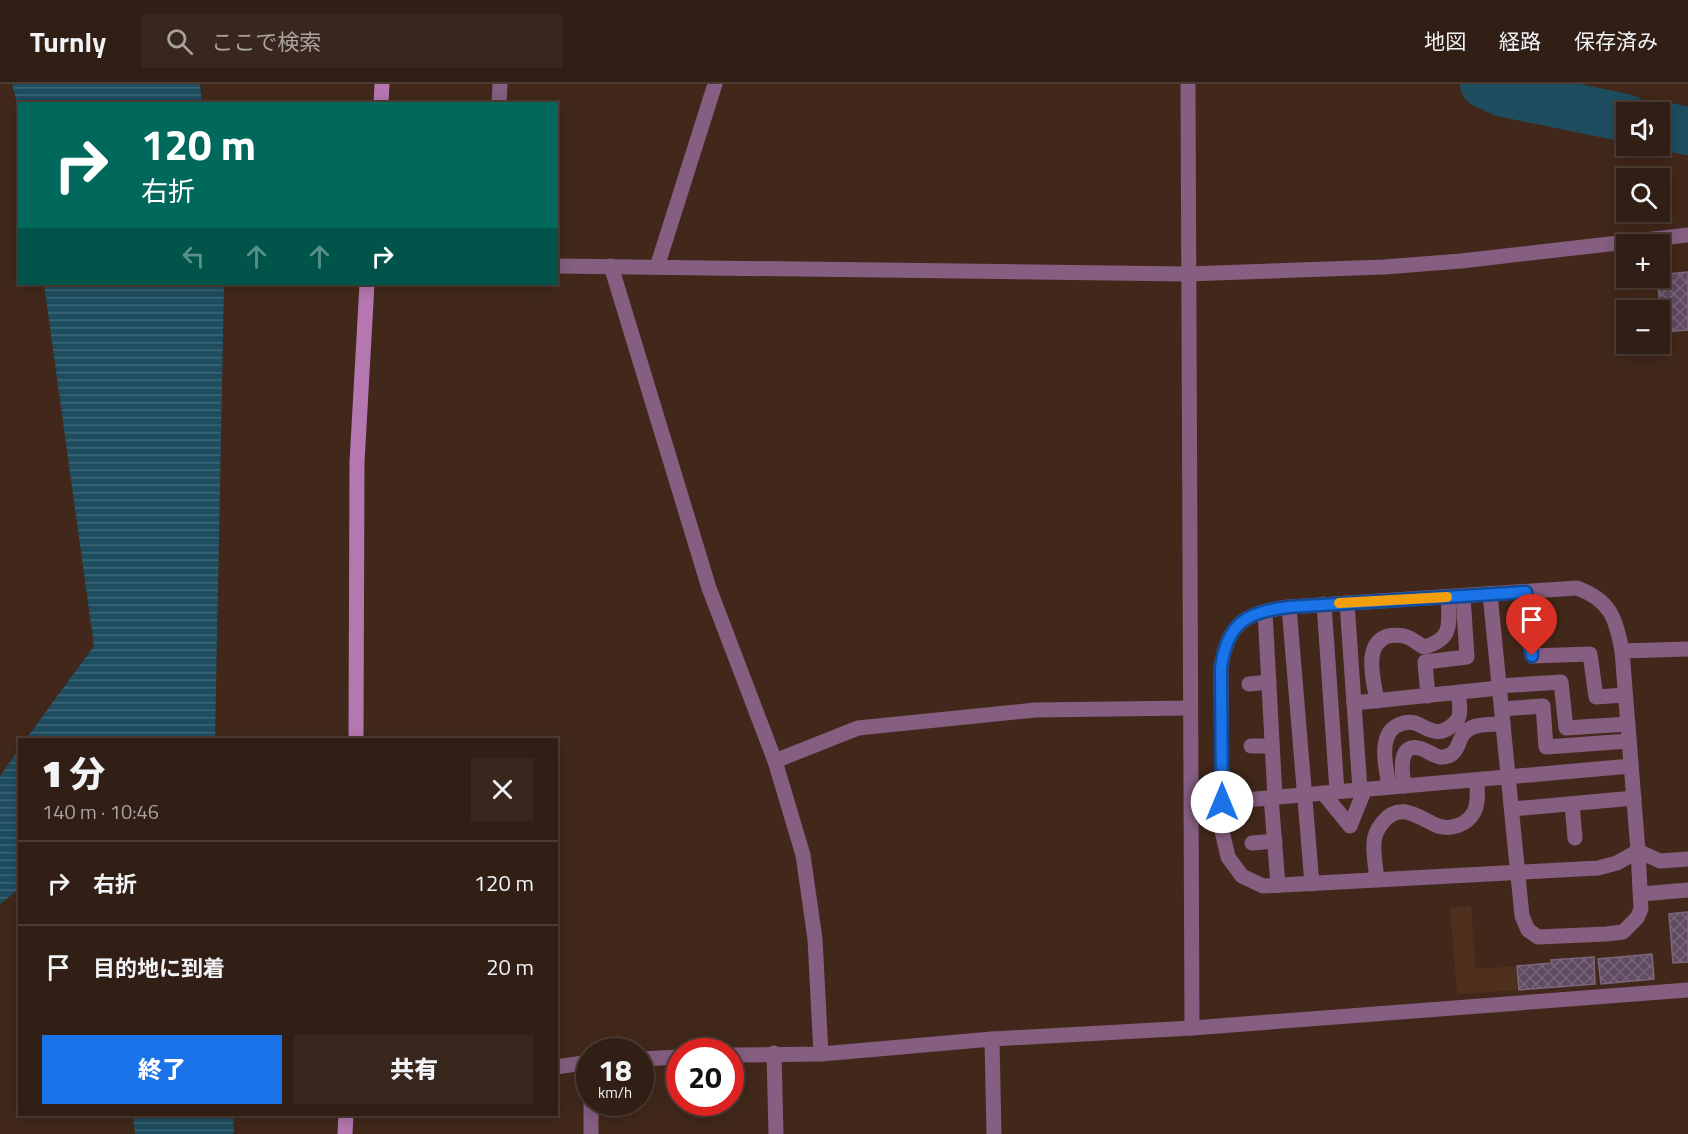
<!DOCTYPE html>
<html lang="ja">
<meta charset="utf-8">
<style>
:root{--surface:#311e14;--page:#39271d;--text:#f1f3f6;--muted:#a8a2a0;--line:#4c3c34;--accent:#1a73e8}
body{margin:0;font-family:"Titillium Web","Noto Sans JP",sans-serif;background:var(--page);color:var(--text);height:100vh;display:flex;flex-direction:column;font-size:22px;white-space:nowrap}
*{box-sizing:border-box;margin:0}
p{font-size:20px;color:var(--muted)}
.icon{flex:none;width:33px;height:33px;fill:none;stroke:currentColor;stroke-width:2;stroke-linecap:round;stroke-linejoin:round}
.map{position:relative;flex:1;overflow:hidden}
.panel{position:absolute;left:18px;top:654px;width:540px;height:378px;display:flex;flex-direction:column;background:var(--surface);border-radius:0px;box-shadow:0 3px 15px #0003,0 0 0 2px var(--line)}
.panel>*{flex:none}
.banner{position:absolute;left:18px;top:18px;width:540px;height:183px;border-radius:0px;box-shadow:0 3px 15px #0003,0 0 0 2px var(--line);background:#00695c;color:#fff;overflow:hidden}
.tools{position:absolute;left:1616px;top:18px;display:grid;gap:12px}
.tools a{display:grid;place-items:center;width:54px;height:54px;border-radius:0px;background:var(--surface);box-shadow:0 3px 15px #0003,0 0 0 2px var(--line);font-size:30px}
.speed{position:absolute;left:576px;top:954px;display:flex;gap:12px;font-size:30px;font-weight:700;text-align:center}
.speed>*{display:grid;place-content:center;width:78px;height:78px;border-radius:50%;background:var(--surface);box-shadow:0 3px 15px #0003,0 0 0 2px var(--line);line-height:1}
.speed small{font-size:15px;font-weight:400}
.speed .limit{border:9px solid #d22;background:#fff;color:#111}
.pin{position:absolute;display:grid;place-items:center;width:51px;height:51px;color:#fff;margin:-62px -26px;border-radius:50% 50% 50% 0;rotate:-45deg;box-shadow:0 0 6px #0007}
.pin .icon{rotate:45deg}
.me{position:absolute;width:66px;margin:-33px;rotate:0deg;stroke-linejoin:round;filter:drop-shadow(0 0 4px #0008)}
.turn{display:flex;align-items:center;gap:21px;height:126px;padding:0 24px;font-size:27px}
.turn .icon{width:78px;height:78px;stroke-width:2.5}
.turn b{display:block;font-size:42px;line-height:51px}
.lanes{display:flex;align-items:center;height:57px;padding:0 24px;background:#0003;justify-content:center;gap:30px;direction:ltr}
.lanes .off{opacity:.35}
.round{display:grid;place-items:center;flex:none;width:63px;height:63px;border-radius:0px;background:var(--page)}
.headline{display:flex;align-items:center;justify-content:space-between;height:102px;padding:0 24px}
h1{font-size:36px;font-weight:800;line-height:45px}
.primary-button{display:flex;gap:12px;margin-top:auto;padding:12px 24px}
.primary-button a{flex:1;height:69px;border-radius:0px;background:var(--accent);color:#fff;font-size:24px;font-weight:800;line-height:69px;text-align:center}
.primary-button a+a{background:var(--page);color:var(--text)}
ul{padding:0;list-style:none}
li{display:flex;align-items:center;gap:18px;height:84px;padding:0 24px;border-top:2px solid var(--line)}
li div{flex:1}
li b{display:block;font-size:22px}
li em{font-style:normal}
header{display:flex;align-items:center;gap:36px;box-sizing:border-box;height:84px;padding:0 30px;background:var(--surface);border-bottom:2px solid var(--line)}
header strong{font-size:28px}
nav{display:flex;gap:33px;margin-inline-start:auto;font-size:21px}
.search{width:420px;height:54px;background:var(--page);display:flex;align-items:center;gap:15px;box-sizing:border-box;padding:0 21px;border-radius:0px;color:var(--muted);font-size:22px}
.map>svg:first-child{display:block}
.built{fill:#4f2f1d}
.water{fill:url(#water-rules)}
.lines{fill:none;stroke-linecap:round;stroke-linejoin:round}
.river{stroke:#1e4d60;stroke-width:48}
.building{fill:url(#building-cross-hatch);stroke:#7c667d;stroke-width:1.5}
.lane{stroke:#855e81;stroke-width:15}
.street{stroke:#855e81;stroke-width:15}
.secondary{stroke:#b577af;stroke-width:15}
.route-casing{stroke:#114b97;stroke-width:15}
.route{stroke:#1a73e8;stroke-width:10}
.slow{stroke:#f59e0b;stroke-width:10}
</style>
<header>
<strong>Turnly</strong>
<div class="search"><svg class="icon" aria-label="search" viewBox="0 0 24 24"><circle cx="10" cy="10" r="6"/><path d="M15 15l6 6"/></svg>ここで検索</div>
<nav><a>地図</a><a>経路</a><a>保存済み</a></nav>
</header>
<div class="map">
<svg width="1688" height="1050" viewBox="0 0 1688 1050">
<defs>
<pattern id="water-rules" width="6" height="5" patternUnits="userSpaceOnUse" patternTransform="scale(1.5)"><rect width="6" height="5" fill="#1e4d60"/><path d="M0 2.5h6" fill="none" stroke="#406777"/></pattern>
<pattern id="building-cross-hatch" width="8" height="8" patternUnits="userSpaceOnUse" patternTransform="scale(1.5)"><rect width="8" height="8" fill="#604b61"/><path d="M0 0l8 8M0 8l8-8" fill="none" stroke="#786578"/></pattern>
</defs>
<rect width="100%" height="100%" fill="#41281a"/>
<path class="built" d="M 1471,822 L 1476,885 L 1517,882 L 1519,906 L 1457,910 L 1450,824 Z"/>
<g class="water">
<path d="M 12,0 L 200,0 L 202,19 L 20,20 L 19,27 Z"/>
<path d="M 44,200 L 224,200 L 215,655 L 26,655 L 94,562 Z"/>
<path d="M 19,665 L 19,805 L 0,820 L 0,692 Z"/>
<path d="M 133,1031 L 233,1031 L 234,1050 L 135,1050 Z"/>
</g>
<g class="lines">
<g class="river">
<path d="M 1484,0 L 1504,9 L 1626,34"/>
<path d="M 1659,41 L 1688,47"/>
</g>
</g>
<g class="building">
<path d="M 1688,188 L 1688,246 L 1663,248 L 1657,194 L 1659,194 L 1659,191 Z"/>
<path d="M 1688,828 L 1688,878 L 1673,879 L 1669,830 Z"/>
<path d="M 1652,870 L 1654,895 L 1601,900 L 1598,875 Z"/>
<path d="M 1594,873 L 1595,900 L 1519,906 L 1517,882 L 1552,879 L 1551,876 Z"/>
</g>
<g class="lines">
<g class="lane">
<path d="M 1577,504 C 1610,516 1616,534 1622,567 L 1638,767 L 1617,779 L 1598,784 L 1263,802 L 1242,792 L 1228,773 L 1222,747 L 1221,584 C 1227,540 1245,528 1289,523 Z"/>
<path d="M 1526,508 L 1532,572 L 1590,570 L 1596,613 L 1625,611"/>
<path d="M 1490,510 L 1522,832 L 1528,846 L 1538,853 L 1606,850 L 1623,848 L 1637,834 L 1641,825 L 1638,767"/>
<path d="M 1347,519 L 1360,705"/>
<path d="M 1324,520 L 1337,707"/>
<path d="M 1289,523 L 1312,800"/>
<path d="M 1265,528 L 1275,713"/>
<path d="M 1622,567 L 1688,565"/>
<path d="M 1249,600 L 1269,598"/>
<path d="M 1499,602 L 1561,598 L 1566,644 L 1628,640"/>
<path d="M 1428,612 L 1425,578 L 1467,573 L 1463,512"/>
<path d="M 1377,617 C 1374,598 1362,560 1388,552 C 1394,551 1402,551 1407,553 C 1413,555 1418,560 1424,563 C 1454,555 1449,539 1448,513"/>
<path d="M 1354,619 L 1499,604"/>
<path d="M 1502,625 L 1543,622 L 1546,663 L 1629,657"/>
<path d="M 1251,662 L 1272,662"/>
<path d="M 1404,702 C 1402,689 1397,656 1422,665 C 1433,669 1439,678 1452,670 C 1458,665 1458,660 1461,654 C 1468,638 1489,641 1503,640"/>
<path d="M 1389,703 C 1387,688 1381,666 1388,651 C 1392,642 1405,636 1415,639 C 1428,644 1437,653 1450,643 C 1454,640 1458,637 1459,632 C 1461,625 1459,616 1458,609"/>
<path d="M 1323,709 L 1350,742 L 1365,705"/>
<path d="M 1271,713 L 1278,801"/>
<path d="M 1222,718 L 1631,682"/>
<path d="M 1572,720 L 1575,754"/>
<path d="M 1512,725 L 1634,714"/>
<path d="M 1252,759 L 1275,757"/>
<path d="M 1638,767 L 1660,777 L 1688,775"/>
<path d="M 1377,796 C 1376,784 1373,771 1374,759 C 1374,751 1378,744 1383,738 C 1401,716 1420,735 1438,742 C 1451,746 1467,741 1474,728 C 1479,719 1477,706 1477,696"/>
<path d="M 1641,810 L 1688,806"/>
</g>
<g class="street">
<path d="M 1188,0 L 1192,944"/>
<path d="M 499,20 L 500,0"/>
<path d="M 556,182 L 1187,190 L 1384,183 L 1461,177 L 1688,151"/>
<path d="M 611,182 L 709,504 L 775,677 L 803,771 L 815,855 L 821,970"/>
<path d="M 657,183 L 715,0"/>
<path d="M 775,677 L 858,644 L 1035,626 L 1190,624"/>
<path d="M 992,955 L 994,1050"/>
<path d="M 774,969 L 776,1050"/>
<path d="M 730,971 L 821,970 L 992,955 L 1192,944 L 1688,906"/>
<path d="M 640,975 L 680,973"/>
<path d="M 556,983 L 590,978"/>
<path d="M 591,1018 L 591,1050"/>
</g>
<g class="secondary">
<path d="M 381,20 L 382,0"/>
<path d="M 356,656 L 357,378 L 367,200"/>
<path d="M 345,1050 L 346,1030"/>
</g>
</g>
<g class="lines">
<g class="route-casing">
<path id="route" d="M 1222,718 L 1221,584 C 1227,540 1245,528 1289,523 L 1526,508 L 1532,572"/>
</g>
<use href="#route" class="route"/>
<path class="slow" d="M 1339,519 L 1447,513"/>
</g>
</svg>
<div class="tools">
<a><svg class="icon" aria-label="sound" viewBox="0 0 24 24"><path d="M4 9h4l5-4v14l-5-4H4zM17 9q2 3 0 6"/></svg></a>
<a><svg class="icon" aria-label="search" viewBox="0 0 24 24"><circle cx="10" cy="10" r="6"/><path d="M15 15l6 6"/></svg></a>
<a>+</a>
<a>−</a>
</div>
<div class="speed"><div>18<small>km/h</small></div><div class="limit">20</div></div>
<div class="pin" style="left:1532px;top:572px;background:#d93025"><svg class="icon" aria-label="arrive" viewBox="0 0 24 24"><path d="M6 21V4h12l-3 4 3 4H6"/></svg></div>
<svg class="me" style="left:1222px;top:718px" viewBox="-20 -20 40 40"><circle r="19" fill="#fff"/><path d="M0-13L10 11 0 6-10 11z" fill="#1a73e8"/></svg>
<div class="banner">
<div class="turn"><svg class="icon" aria-label="right" viewBox="0 0 24 24"><path d="M7 20v-9h11M14 6l5 5-5 5"/></svg><div><b>120 m</b>右折</div></div>
<div class="lanes"><svg class="icon off" aria-label="left" viewBox="0 0 24 24"><path d="M17 20v-9H6M10 6l-5 5 5 5"/></svg><svg class="icon off" aria-label="ahead" viewBox="0 0 24 24"><path d="M12 20V5M6 11l6-6 6 6"/></svg><svg class="icon off" aria-label="ahead" viewBox="0 0 24 24"><path d="M12 20V5M6 11l6-6 6 6"/></svg><svg class="icon" aria-label="right" viewBox="0 0 24 24"><path d="M7 20v-9h11M14 6l5 5-5 5"/></svg></div>
</div>
<section class="panel">
<div class="headline"><div><h1>1 分</h1><p>140 m · 10:46</p></div><a class="round"><svg class="icon" aria-label="close" viewBox="0 0 24 24"><path d="M6 6l12 12M18 6L6 18"/></svg></a></div>
<ul>
<li><svg class="icon" aria-label="right" viewBox="0 0 24 24"><path d="M7 20v-9h11M14 6l5 5-5 5"/></svg><div><b>右折</b></div><em>120 m</em></li>
<li><svg class="icon" aria-label="arrive" viewBox="0 0 24 24"><path d="M6 21V4h12l-3 4 3 4H6"/></svg><div><b>目的地に到着</b></div><em>20 m</em></li>
</ul>
<div class="primary-button"><a>終了</a><a>共有</a></div>
</section>
</div>
